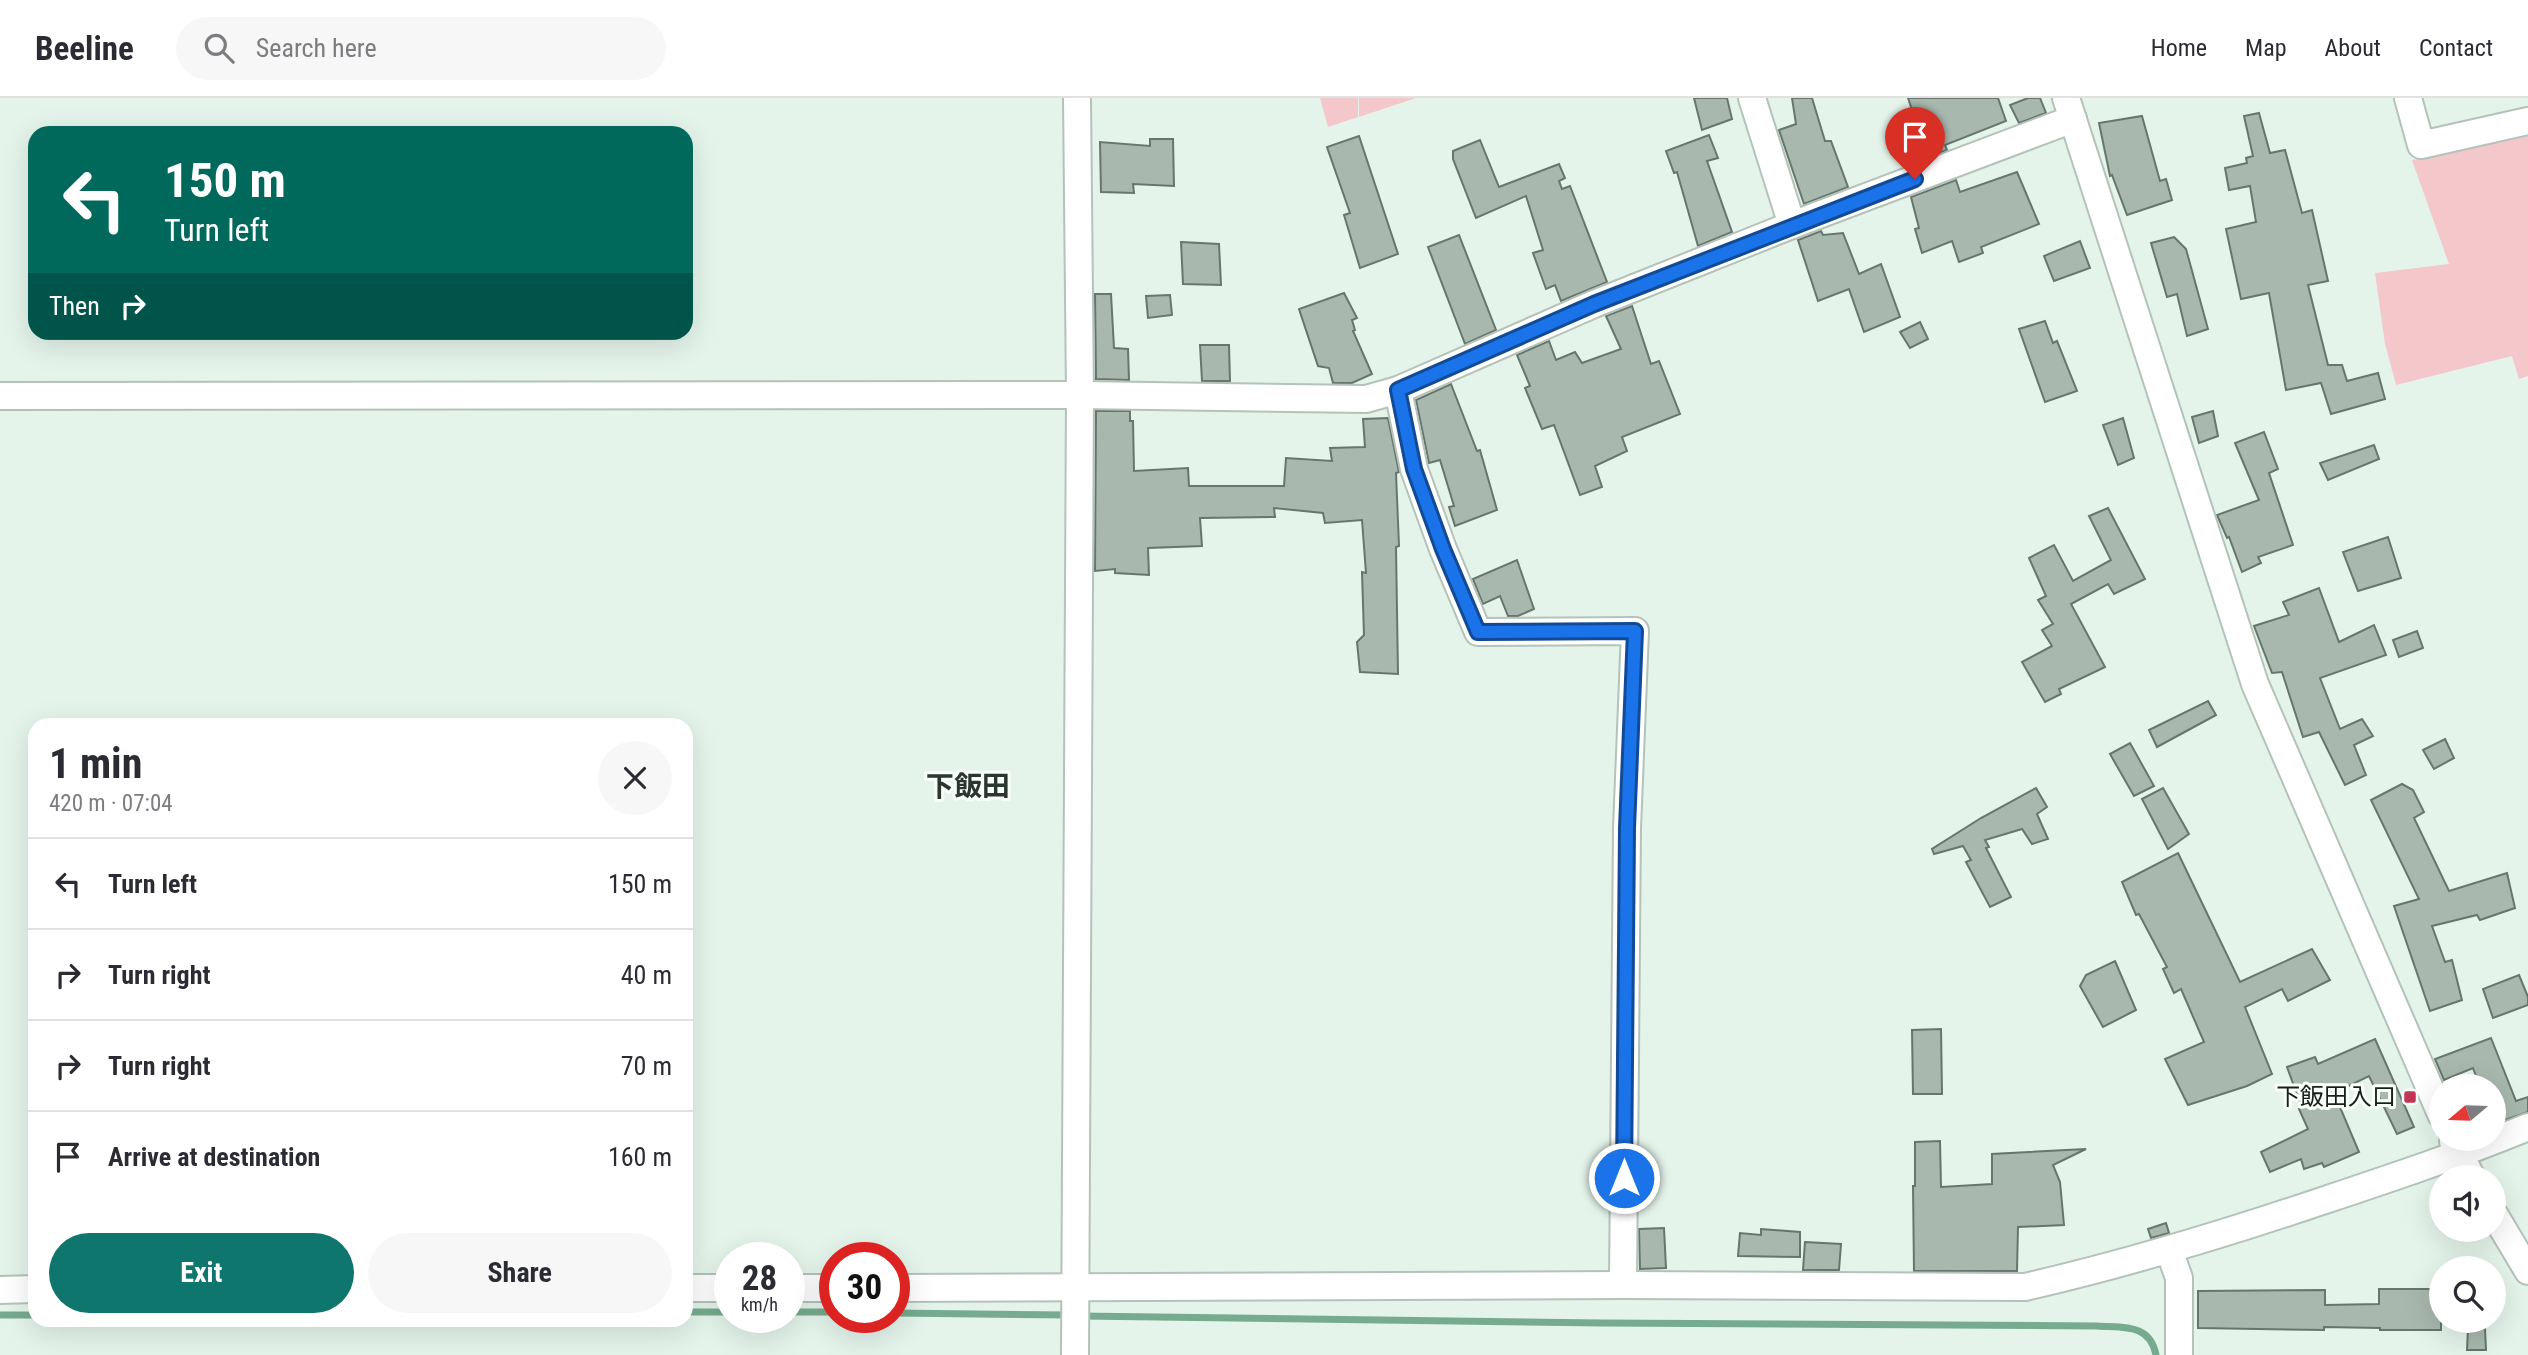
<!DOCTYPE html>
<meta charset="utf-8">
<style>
:root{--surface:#fff;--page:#f7f7f7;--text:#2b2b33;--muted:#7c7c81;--line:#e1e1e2;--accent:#0f766e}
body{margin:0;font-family:"Roboto Condensed","Noto Sans JP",sans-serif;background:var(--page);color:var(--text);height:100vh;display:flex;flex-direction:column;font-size:26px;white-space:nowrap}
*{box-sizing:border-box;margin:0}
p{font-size:23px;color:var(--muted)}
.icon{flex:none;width:38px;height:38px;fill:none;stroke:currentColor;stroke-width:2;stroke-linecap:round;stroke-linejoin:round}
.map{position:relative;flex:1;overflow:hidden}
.details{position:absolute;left:28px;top:620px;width:665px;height:609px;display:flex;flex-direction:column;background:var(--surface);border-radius:21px;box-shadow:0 7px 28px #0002}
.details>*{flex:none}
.top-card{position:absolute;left:28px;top:28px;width:665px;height:214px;border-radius:21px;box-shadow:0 7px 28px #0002;background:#00695c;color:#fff;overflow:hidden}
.needle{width:46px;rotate:251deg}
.tools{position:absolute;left:2429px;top:976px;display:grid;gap:14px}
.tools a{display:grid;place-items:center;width:77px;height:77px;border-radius:50%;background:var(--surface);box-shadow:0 7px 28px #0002;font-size:35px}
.speed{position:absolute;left:714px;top:1144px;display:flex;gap:14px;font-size:35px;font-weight:700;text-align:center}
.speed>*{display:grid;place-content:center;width:91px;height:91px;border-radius:50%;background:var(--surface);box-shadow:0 7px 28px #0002;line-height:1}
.speed small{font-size:18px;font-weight:400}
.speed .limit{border:10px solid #d22;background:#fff;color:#111}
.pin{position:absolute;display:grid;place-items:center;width:60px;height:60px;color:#fff;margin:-72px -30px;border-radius:50% 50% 50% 0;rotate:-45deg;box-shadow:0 0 7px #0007}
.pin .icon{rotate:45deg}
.me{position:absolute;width:77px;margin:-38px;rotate:0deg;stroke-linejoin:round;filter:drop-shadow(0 0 5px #0008)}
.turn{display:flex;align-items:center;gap:24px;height:147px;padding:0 21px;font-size:32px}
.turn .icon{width:91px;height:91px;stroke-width:2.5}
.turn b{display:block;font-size:49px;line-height:60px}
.then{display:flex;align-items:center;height:66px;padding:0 21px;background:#0003;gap:14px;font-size:26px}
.round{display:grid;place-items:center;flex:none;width:74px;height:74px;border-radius:37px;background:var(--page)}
.summary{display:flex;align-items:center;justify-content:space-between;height:119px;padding:0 21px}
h1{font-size:42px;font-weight:700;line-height:52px}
.cta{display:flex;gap:14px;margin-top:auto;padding:14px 21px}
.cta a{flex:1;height:80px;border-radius:42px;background:var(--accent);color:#fff;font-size:28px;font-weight:700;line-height:80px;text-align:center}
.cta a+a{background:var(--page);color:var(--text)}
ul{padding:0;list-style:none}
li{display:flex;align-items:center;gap:21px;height:91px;padding:0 21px;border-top:2px solid var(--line)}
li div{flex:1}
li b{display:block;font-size:26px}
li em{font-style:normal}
header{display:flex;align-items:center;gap:42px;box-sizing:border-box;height:98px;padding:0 35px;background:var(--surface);border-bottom:2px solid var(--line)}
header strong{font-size:33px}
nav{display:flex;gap:38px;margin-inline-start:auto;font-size:24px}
.search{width:490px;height:63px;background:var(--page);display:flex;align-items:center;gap:18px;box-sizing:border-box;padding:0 24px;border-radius:38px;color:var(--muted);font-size:26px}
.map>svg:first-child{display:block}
.green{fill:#f4c7cb}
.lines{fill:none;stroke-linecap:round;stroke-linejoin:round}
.stream{stroke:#76ab8f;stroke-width:7}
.building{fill:#a8b8af;stroke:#67766d;stroke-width:2}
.minor-casing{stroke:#b3c3ba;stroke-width:30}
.minor{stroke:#fff;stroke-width:26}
.route-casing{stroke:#114b97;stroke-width:18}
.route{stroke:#1a73e8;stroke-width:12}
.poi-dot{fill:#c53555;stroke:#f8fffb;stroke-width:2.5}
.labels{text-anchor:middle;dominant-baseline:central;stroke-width:6;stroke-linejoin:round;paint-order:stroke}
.poi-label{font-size:24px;fill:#181e1a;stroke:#f8fffb;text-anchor:end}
.quarter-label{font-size:28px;font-weight:bold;fill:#2a3730;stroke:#f8fffb}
</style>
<header>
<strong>Beeline</strong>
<div class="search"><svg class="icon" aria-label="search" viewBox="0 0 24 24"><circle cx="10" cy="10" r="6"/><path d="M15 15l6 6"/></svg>Search here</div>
<nav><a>Home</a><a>Map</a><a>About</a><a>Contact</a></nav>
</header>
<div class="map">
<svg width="2528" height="1257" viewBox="0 0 2528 1257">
<rect width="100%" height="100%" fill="#e4f4eb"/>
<g class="green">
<path d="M 1320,0 L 1358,0 L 1358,19 L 1328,29 Z"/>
<path d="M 1359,0 L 1416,0 L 1359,19 Z"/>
<path d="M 2528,35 L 2528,278 L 2519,281 L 2512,258 L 2396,287 L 2385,246 L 2375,175 L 2449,166 L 2412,62 Z"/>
</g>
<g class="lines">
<g class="stream">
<path d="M 686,1214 L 730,1214"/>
<path d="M 789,1214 L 835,1214"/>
<path d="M 894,1215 L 1069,1217"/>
<path d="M 0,1217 L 35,1217"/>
<path d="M 1080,1218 L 1602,1225 L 2097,1228 C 2123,1230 2150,1225 2156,1257"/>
</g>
</g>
<g class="building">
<path d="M 1694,0 L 1727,0 L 1732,21 L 1702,32 Z"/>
<path d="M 1792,0 L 1812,0 L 1825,43 L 1831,43 L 1848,89 L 1804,106 L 1779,32 L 1796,26 Z"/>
<path d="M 1908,0 L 1998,0 L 2006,23 L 1945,47 L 1947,52 L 1928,59 Z"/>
<path d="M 2028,0 L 2040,0 L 2046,15 L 2019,25 L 2010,7 Z"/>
<path d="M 2259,15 L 2270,55 L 2285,52 L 2302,115 L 2312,112 L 2328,183 L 2308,187 L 2328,267 L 2342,267 L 2347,283 L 2378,275 L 2385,301 L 2331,316 L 2321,285 L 2286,292 L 2269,195 L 2241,201 L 2226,131 L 2256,124 L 2250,88 L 2229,92 L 2225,70 L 2247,65 L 2246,60 L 2253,58 L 2244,18 Z"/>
<path d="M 2142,18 L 2160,83 L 2166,81 L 2172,102 L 2127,117 L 2112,77 L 2110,78 L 2099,25 Z"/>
<path d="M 1709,37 L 1718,60 L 1707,63 L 1732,134 L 1698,148 L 1677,74 L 1674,75 L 1666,53 Z"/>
<path d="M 1359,38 L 1398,156 L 1360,170 L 1344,117 L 1350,115 L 1327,49 Z"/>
<path d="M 1150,41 L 1173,41 L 1174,88 L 1133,86 L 1134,95 L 1101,94 L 1100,44 L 1150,48 Z"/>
<path d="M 1480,42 L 1499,89 L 1559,66 L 1565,80 L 1559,83 L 1562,91 L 1570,88 L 1607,184 L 1561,203 L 1555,187 L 1546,191 L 1533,155 L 1543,152 L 1526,98 L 1476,120 L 1453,61 L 1453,53 Z"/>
<path d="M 2017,74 L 2039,126 L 1981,149 L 1983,155 L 1959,164 L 1952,143 L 1922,155 L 1915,131 L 1919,130 L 1911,99 L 1956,82 L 1960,94 Z"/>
<path d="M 1821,133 L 1823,137 L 1843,135 L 1859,176 L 1881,166 L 1900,219 L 1864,234 L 1849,191 L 1818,203 L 1798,142 Z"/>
<path d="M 1459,137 L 1496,232 L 1465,246 L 1428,149 Z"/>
<path d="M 2174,139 L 2186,151 L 2208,231 L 2187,238 L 2177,196 L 2167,199 L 2151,145 Z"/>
<path d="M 2080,143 L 2090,170 L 2054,183 L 2044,158 Z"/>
<path d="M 1181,144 L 1219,146 L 1221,187 L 1183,186 Z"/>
<path d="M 1344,195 L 1357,220 L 1352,222 L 1355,232 L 1353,233 L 1372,276 L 1352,285 L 1333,285 L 1329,270 L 1318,268 L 1299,211 Z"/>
<path d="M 1095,196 L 1111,196 L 1114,250 L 1128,251 L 1129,282 L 1096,281 Z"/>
<path d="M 1170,197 L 1172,217 L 1148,220 L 1146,198 Z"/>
<path d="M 1632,208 L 1651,266 L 1659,263 L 1680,316 L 1622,339 L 1627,353 L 1595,368 L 1602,389 L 1580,397 L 1554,327 L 1542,331 L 1525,290 L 1530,288 L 1517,257 L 1549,243 L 1556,262 L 1575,254 L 1582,265 L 1621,251 L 1606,218 Z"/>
<path d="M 2045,223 L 2053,245 L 2057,243 L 2077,293 L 2045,304 L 2019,231 Z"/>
<path d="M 1920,224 L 1928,241 L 1910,250 L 1900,234 Z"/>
<path d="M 1200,247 L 1229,247 L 1230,283 L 1202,283 Z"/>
<path d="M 1451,286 L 1477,353 L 1480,352 L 1497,412 L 1455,428 L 1449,409 L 1454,408 L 1440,362 L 1429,365 L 1416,302 Z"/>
<path d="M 1096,313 L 1130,313 L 1130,323 L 1133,323 L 1134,373 L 1188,370 L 1189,388 L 1284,388 L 1286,360 L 1332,363 L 1330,350 L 1365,349 L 1363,321 L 1388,320 L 1399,374 L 1396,375 L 1399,448 L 1396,449 L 1398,576 L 1360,574 L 1357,544 L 1364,537 L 1362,474 L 1366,475 L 1362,422 L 1325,425 L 1323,415 L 1274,410 L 1275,419 L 1200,420 L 1202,448 L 1148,450 L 1149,477 L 1115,475 L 1115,471 L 1095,473 Z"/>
<path d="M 2213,313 L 2218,338 L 2199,345 L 2192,319 Z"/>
<path d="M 2123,320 L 2134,360 L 2118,367 L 2103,327 Z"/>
<path d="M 2264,334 L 2278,371 L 2269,375 L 2293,447 L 2258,459 L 2261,465 L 2242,474 L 2229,439 L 2227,440 L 2217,417 L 2259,402 L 2235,345 Z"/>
<path d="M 2374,347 L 2379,361 L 2328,382 L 2320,365 Z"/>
<path d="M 2108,410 L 2145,481 L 2114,496 L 2108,486 L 2071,506 L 2105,569 L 2059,591 L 2061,596 L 2045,604 L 2022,564 L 2052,548 L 2042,532 L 2053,526 L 2038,502 L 2046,498 L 2029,460 L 2054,447 L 2073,483 L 2111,462 L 2089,418 Z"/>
<path d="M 2388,439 L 2401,480 L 2358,493 L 2343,454 Z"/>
<path d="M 1517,462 L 1534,511 L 1518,518 L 1508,518 L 1500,498 L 1483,506 L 1473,481 Z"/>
<path d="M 2319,490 L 2339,544 L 2374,527 L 2386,557 L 2320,580 L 2340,631 L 2362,621 L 2373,638 L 2354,647 L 2366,677 L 2345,687 L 2319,634 L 2303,639 L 2282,574 L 2272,575 L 2254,528 L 2289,517 L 2283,504 Z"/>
<path d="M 2417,533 L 2423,550 L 2399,559 L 2393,542 Z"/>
<path d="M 2208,603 L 2216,617 L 2157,649 L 2149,632 Z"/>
<path d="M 2445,641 L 2454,660 L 2434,671 L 2423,652 Z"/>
<path d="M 2130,645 L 2154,688 L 2134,698 L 2110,656 Z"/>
<path d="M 2402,686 L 2413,692 L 2424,714 L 2414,720 L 2449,793 L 2507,775 L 2515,810 L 2480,822 L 2477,817 L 2432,828 L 2445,864 L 2452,862 L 2462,902 L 2430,913 L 2394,808 L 2419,801 L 2371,702 Z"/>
<path d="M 2036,690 L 2047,709 L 2037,716 L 2048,741 L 2032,746 L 2022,731 L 1985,742 L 1989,749 L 1986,750 L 2011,799 L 1990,809 L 1966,764 L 1971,762 L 1963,748 L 1934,756 L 1932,751 L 1981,720 Z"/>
<path d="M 2163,690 L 2189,736 L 2168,751 L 2142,701 Z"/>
<path d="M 2178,755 L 2240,884 L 2312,851 L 2330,882 L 2288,903 L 2282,891 L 2245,909 L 2272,976 L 2247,988 L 2188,1007 L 2165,961 L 2204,944 L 2181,891 L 2174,895 L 2163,871 L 2167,869 L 2139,816 L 2136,817 L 2122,784 Z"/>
<path d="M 2115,863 L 2136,912 L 2103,929 L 2080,888 L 2086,877 Z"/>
<path d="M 2519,877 L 2528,899 L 2528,907 L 2493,920 L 2483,891 Z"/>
<path d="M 1941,931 L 1942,996 L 1913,996 L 1912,932 Z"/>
<path d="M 2491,940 L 2516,1003 L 2528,999 L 2528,1014 L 2494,1026 L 2494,989 L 2480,989 L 2473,970 L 2444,982 L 2435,961 Z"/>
<path d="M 2375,941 L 2414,1029 L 2397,1036 L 2369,978 L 2334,995 L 2359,1054 L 2324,1069 L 2322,1065 L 2304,1071 L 2301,1061 L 2270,1074 L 2261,1054 L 2308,1031 L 2299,1011 L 2302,1010 L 2287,969 L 2315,959 L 2318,966 Z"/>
<path d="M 1940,1043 L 1941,1089 L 1992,1086 L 1992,1056 L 2086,1051 L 2053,1067 L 2060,1084 L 2064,1127 L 2018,1129 L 2017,1173 L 1914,1173 L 1913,1088 L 1915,1088 L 1915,1044 Z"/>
<path d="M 2166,1125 L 2169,1135 L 2151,1140 L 2148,1131 Z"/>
<path d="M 1664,1130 L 1666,1170 L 1640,1171 L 1639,1131 Z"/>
<path d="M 1761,1131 L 1800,1134 L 1800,1159 L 1738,1158 L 1740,1135 L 1761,1137 Z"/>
<path d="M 1805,1144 L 1841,1146 L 1839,1172 L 1803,1172 Z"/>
<path d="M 2379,1191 L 2441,1191 L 2441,1232 L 2380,1232 L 2380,1230 L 2324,1229 L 2324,1232 L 2198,1230 L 2198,1193 L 2325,1192 L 2325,1207 L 2379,1206 Z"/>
<path d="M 2468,1230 L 2485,1231 L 2486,1252 L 2467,1252 Z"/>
</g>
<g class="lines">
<g class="minor-casing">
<g id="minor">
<path d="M 1752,0 L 1792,127"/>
<path d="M 2066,0 L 2255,586 L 2441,1016"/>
<path d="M 2408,0 L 2421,47 L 2528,23"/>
<path d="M 1398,292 L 1414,371 L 1443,451 L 1478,534 L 1635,533 L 1627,730 L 1623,1187"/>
<path d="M 0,298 L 1080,297 L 1366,301 L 1398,292 L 1594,206 L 1792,127 L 2073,21"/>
<path d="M 2453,1043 L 2472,1080"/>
<path d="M 2494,1116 L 2528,1173"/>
<path d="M 2169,1152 L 2179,1180 L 2179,1257"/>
<path d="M 686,1190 L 730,1190"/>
<path d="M 789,1190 L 835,1190"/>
<path d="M 894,1190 L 1623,1187 L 2025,1189 C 2126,1166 2224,1136 2322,1103 C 2391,1080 2460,1057 2528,1029"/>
<path d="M 0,1192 L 35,1191"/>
<path d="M 1075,1257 L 1080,297 L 1077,0"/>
</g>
</g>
<use href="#minor" class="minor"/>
</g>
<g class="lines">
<g class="route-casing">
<path id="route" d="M 1624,1080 L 1627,730 L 1635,533 L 1478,534 L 1443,451 L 1414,371 L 1398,292 L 1594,206 L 1915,81"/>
</g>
<use href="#route" class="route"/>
</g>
<rect class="poi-dot" x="2403" y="992" width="14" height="14" rx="3.5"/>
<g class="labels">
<g class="poi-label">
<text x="2396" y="999">下飯田入口</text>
</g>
<g class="quarter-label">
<text x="968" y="688">下飯田</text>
</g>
</g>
</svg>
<div class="tools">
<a><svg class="needle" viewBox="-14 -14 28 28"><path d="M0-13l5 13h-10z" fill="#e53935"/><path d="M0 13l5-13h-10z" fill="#7c7c81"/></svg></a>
<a><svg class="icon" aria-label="sound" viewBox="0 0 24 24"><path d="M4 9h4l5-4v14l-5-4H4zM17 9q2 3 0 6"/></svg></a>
<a><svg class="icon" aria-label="search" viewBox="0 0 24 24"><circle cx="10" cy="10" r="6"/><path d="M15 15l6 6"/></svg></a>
</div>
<div class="speed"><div>28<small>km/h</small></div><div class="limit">30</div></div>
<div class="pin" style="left:1915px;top:81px;background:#d93025"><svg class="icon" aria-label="arrive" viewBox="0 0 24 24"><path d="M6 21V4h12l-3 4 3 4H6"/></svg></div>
<svg class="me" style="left:1624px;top:1080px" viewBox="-20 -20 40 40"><circle r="17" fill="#1a73e8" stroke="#fff" stroke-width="3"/><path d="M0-11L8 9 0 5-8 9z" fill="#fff"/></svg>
<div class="top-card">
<div class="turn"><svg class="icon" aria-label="left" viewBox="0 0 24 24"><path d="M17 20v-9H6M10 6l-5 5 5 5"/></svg><div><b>150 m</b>Turn left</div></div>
<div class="then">Then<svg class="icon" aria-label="right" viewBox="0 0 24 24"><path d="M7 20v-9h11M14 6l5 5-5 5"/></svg></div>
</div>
<section class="details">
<div class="summary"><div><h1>1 min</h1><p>420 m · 07:04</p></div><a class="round"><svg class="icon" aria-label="close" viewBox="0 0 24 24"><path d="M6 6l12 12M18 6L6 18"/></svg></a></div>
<ul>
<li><svg class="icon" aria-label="left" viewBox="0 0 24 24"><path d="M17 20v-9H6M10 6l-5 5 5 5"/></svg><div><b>Turn left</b></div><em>150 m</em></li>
<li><svg class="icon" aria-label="right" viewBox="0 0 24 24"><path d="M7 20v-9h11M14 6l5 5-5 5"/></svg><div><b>Turn right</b></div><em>40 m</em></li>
<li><svg class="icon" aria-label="right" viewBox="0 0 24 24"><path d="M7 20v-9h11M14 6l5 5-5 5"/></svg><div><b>Turn right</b></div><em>70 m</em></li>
<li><svg class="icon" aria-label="arrive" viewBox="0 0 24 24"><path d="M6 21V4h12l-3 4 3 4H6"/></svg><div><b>Arrive at destination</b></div><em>160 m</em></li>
</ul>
<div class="cta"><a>Exit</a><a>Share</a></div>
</section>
</div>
